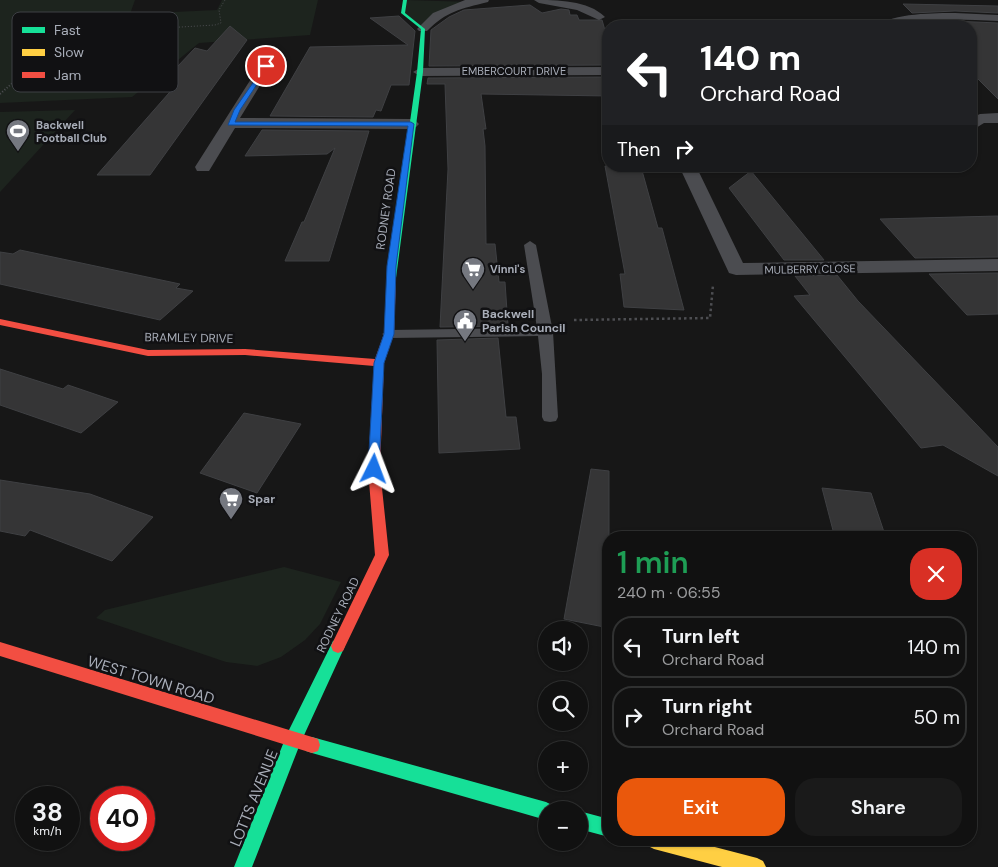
<!DOCTYPE html>
<meta charset="utf-8">
<style>
:root{--surface:#111;--page:#1a1a1a;--text:#f1f3f6;--muted:#9c9d9f;--line:#303131;--accent:#ea580c}
body{margin:0;font-family:"DM Sans",sans-serif;background:var(--page);color:var(--text);height:100vh;display:flex;flex-direction:column;font-size:19px;white-space:nowrap}
*{box-sizing:border-box;margin:0}
p{font-size:16px;color:var(--muted)}
.icon{flex:none;width:28px;height:28px;fill:none;stroke:currentColor;stroke-width:2;stroke-linecap:round;stroke-linejoin:round}
.map{position:relative;flex:1;overflow:hidden}
.panel{position:absolute;left:602px;top:531px;width:375px;height:315px;display:flex;flex-direction:column;background:var(--surface);border-radius:20px;box-shadow:0 1px 4px #0004,0 0 0 1px var(--line)}
.panel>*{flex:none}
.top-card{position:absolute;left:602px;top:20px;width:375px;height:152px;border-radius:20px;box-shadow:0 1px 4px #0004,0 0 0 1px var(--line);background:#202124;color:#fff;overflow:hidden}
.fabs{position:absolute;left:538px;top:621px;display:grid;gap:10px}
.fabs a{display:grid;place-items:center;width:50px;height:50px;border-radius:50%;background:var(--surface);box-shadow:0 1px 4px #0004,0 0 0 1px var(--line);font-size:25px}
.speed{position:absolute;left:15px;top:786px;display:flex;gap:10px;font-size:25px;font-weight:700;text-align:center}
.speed>*{display:grid;place-content:center;width:65px;height:65px;border-radius:50%;background:var(--surface);box-shadow:0 1px 4px #0004,0 0 0 1px var(--line);line-height:1}
.speed small{font-size:12px;font-weight:400}
.speed .limit{border:8px solid #d22;background:#fff;color:#111}
.pin{position:absolute;display:grid;place-items:center;width:42px;height:42px;color:#fff;margin:-21px;border:2px solid #fff;border-radius:50%;box-shadow:0 1px 5px #0007}
.me{position:absolute;width:55px;margin:-28px;rotate:3deg;stroke-linejoin:round;filter:drop-shadow(0 0 4px #0008)}
.turn{display:flex;align-items:center;gap:18px;height:105px;padding:0 15px;font-size:22px}
.turn .icon{width:65px;height:65px;stroke-width:2.5}
.turn b{display:block;font-size:35px;line-height:42px}
.then{display:flex;align-items:center;height:48px;padding:0 15px;background:#0003;gap:10px;font-size:19px}
.round{display:grid;place-items:center;flex:none;width:52px;height:52px;border-radius:20px;background:var(--page)}
.summary{display:flex;align-items:center;justify-content:space-between;height:85px;padding:0 15px}
h1{font-size:30px;font-weight:600;line-height:38px;color:#1e9e55}
.button{display:flex;gap:10px;margin-top:auto;padding:10px 15px}
.button a{flex:1;height:58px;border-radius:20px;background:var(--accent);color:#fff;font-size:20px;font-weight:600;line-height:58px;text-align:center}
.button a+a{background:var(--page);color:var(--text)}
ul{padding:0;list-style:none}
li{display:flex;align-items:center;gap:15px;height:62px;margin:0 10px 8px;padding:0 5px;border:2px solid var(--line);border-radius:20px}
li div{flex:1}
li b{display:block;font-size:19px}
li em{font-style:normal}
.map>svg:first-child{display:block}
.green{fill:#1d241e}
.building{fill:#353536;stroke:#3f4043}
.lines{fill:none;stroke-linecap:round;stroke-linejoin:round}
.path-far2{stroke:#4d4e52;stroke-width:1;stroke-dasharray:1 2;stroke-linecap:butt}
.path-far1{stroke:#4d4e52;stroke-width:2;stroke-dasharray:1 2;stroke-linecap:butt}
.path{stroke:#4d4e52;stroke-width:2.5;stroke-dasharray:2.5 3;stroke-linecap:butt}
.lane{fill:#4b4c50;fill-rule:evenodd}
.street{fill:#4b4c50;fill-rule:evenodd}
.fast{fill:#16e098;fill-rule:evenodd}
.slow{fill:#ffcf43;fill-rule:evenodd}
.jam{fill:#f24e42;fill-rule:evenodd}
.route{fill:#1a73e8;stroke:#114b97}
.labels{text-anchor:middle;dominant-baseline:central;stroke-width:5;stroke-linejoin:round;paint-order:stroke}
.far-street-label{font-size:11px;fill:#a8adb8;stroke:#111113}
.far-poi-label{font-size:11px;font-weight:bold;fill:#a8adb8;stroke:#111113;text-anchor:start}
.street-label{font-size:12px;fill:#a8adb8;stroke:#111113}
.poi-label{font-size:12px;font-weight:bold;fill:#a8adb8;stroke:#111113;text-anchor:start}
.near-street-label{font-size:15px;fill:#a8adb8;stroke:#111113}
.key{fill:#111113;stroke:#3e4045;stroke-width:1}
.key-label{font-size:14px;fill:#a8adb8}
</style>
<div class="map">
<svg width="998" height="867" viewBox="0 0 998 867">
<rect width="100%" height="100%" fill="#171717"/>
<g class="green">
<path d="M 0,0 L 135,0 L 130,14 L 217,10 L 222,0 L 318,0 L 310,35 L 199,43 L 132,97 L 0,103 Z"/>
<path d="M 406,0 L 472,2 L 437,15 L 424,29 L 403,13 Z"/>
<path d="M 75,110 L 0,192 L 0,112 Z"/>
<path d="M 284,567 L 341,582 L 320,624 L 305,640 L 281,657 L 257,666 L 226,662 L 96,618 L 105,610 Z"/>
</g>
<g class="building">
<path d="M 903,4 L 998,6 L 998,13 L 955,11 L 912,13 Z"/>
<path d="M 530,5 L 542,13 L 561,9 L 569,10 L 570,15 L 577,15 L 579,20 L 602,20 L 609,44 L 609,65 L 429,66 L 431,30 L 449,17 L 464,10 Z"/>
<path d="M 399,16 L 415,31 L 409,85 L 391,85 L 381,111 L 376,110 L 373,117 L 270,116 L 310,47 L 408,45 L 370,18 Z"/>
<path d="M 952,21 L 998,23 L 998,99 L 971,72 L 971,26 L 925,26 L 922,23 Z"/>
<path d="M 230,26 L 247,40 L 150,175 L 97,175 L 176,85 L 160,85 L 195,48 L 207,51 Z"/>
<path d="M 609,77 L 609,96 L 481,94 L 486,129 L 483,129 L 485,146 L 486,244 L 495,244 L 499,282 L 505,282 L 508,326 L 440,327 L 448,169 L 445,84 L 427,84 L 428,78 Z"/>
<path d="M 262,130 L 369,131 L 329,261 L 285,261 L 302,222 L 304,222 L 335,148 L 327,154 L 245,156 Z"/>
<path d="M 605,166 L 641,167 L 658,228 L 662,228 L 684,310 L 624,307 L 620,274 L 625,274 Z"/>
<path d="M 751,171 L 824,260 L 784,260 L 729,188 Z"/>
<path d="M 998,216 L 998,257 L 915,258 L 880,219 Z"/>
<path d="M 20,250 L 180,284 L 176,288 L 193,291 L 160,320 L 0,284 L 0,252 L 13,254 Z"/>
<path d="M 998,273 L 998,314 L 967,315 L 929,274 Z"/>
<path d="M 837,275 L 858,301 L 998,447 L 998,476 L 943,445 L 921,448 L 794,296 L 810,295 L 795,276 Z"/>
<path d="M 498,338 L 506,417 L 516,417 L 520,449 L 439,453 L 437,340 Z"/>
<path d="M 0,369 L 63,389 L 68,385 L 118,402 L 81,433 L 0,405 Z"/>
<path d="M 244,413 L 301,424 L 257,493 L 200,473 Z"/>
<path d="M 591,469 L 609,471 L 609,628 L 564,619 Z"/>
<path d="M 0,480 L 90,494 L 153,517 L 112,561 L 30,530 L 25,536 L 0,531 Z"/>
<path d="M 822,488 L 871,493 L 886,538 L 835,538 Z"/>
</g>
<g class="lines">
<path class="path-far2" d="M 25,73 L 67,37 L 79,33 L 215,25 L 221,23 L 219,10 L 225,0"/>
<path class="path-far1" d="M 0,94 L 26,71"/>
<path class="path" d="M 574,320 L 710,318 L 713,285"/>
<path class="lane" d="M 530,241 L 536,245 L 553,332 L 558,417 L 556,421 L 550,422 L 544,421 L 542,417 L 542,374 L 538,336 L 389,338 L 382,334 L 389,330 L 537,328 L 524,245 Z"/>
<g class="street">
<path d="M 465,0 L 489,0 L 488,2 C 460,9 447,11 427,31 L 419,31 L 417,29 L 433,13 Z"/>
<path d="M 534,0 C 557,0 588,0 605,17 L 599,20 L 577,10 L 539,3 Z"/>
<path d="M 955,13 L 998,15 L 998,21 C 974,20 949,18 924,21 C 909,22 894,27 878,26 C 891,13 937,13 955,13 Z"/>
<path d="M 266,62 L 272,66 L 240,118 L 411,119 L 416,121 L 419,124 L 416,127 L 411,129 L 235,128 L 209,171 L 197,171 L 195,167 L 261,63 Z"/>
<path d="M 609,67 L 609,75 L 420,76 L 413,72 L 420,68 Z"/>
<path d="M 998,113 L 998,123 L 984,123 L 971,131 L 971,118 L 980,114 Z"/>
<path d="M 679,166 L 696,166 L 743,263 L 998,259 L 998,271 L 736,275 L 729,273 Z"/>
</g>
<g class="fast">
<path d="M 403,0 L 407,0 L 405,13 L 425,29 L 423,72 L 396,278 L 392,281 L 388,278 L 417,72 L 421,29 L 401,13 Z"/>
<path d="M 338,639 L 343,641 L 345,646 L 300,744 L 252,867 L 234,867 L 287,734 L 333,641 Z"/>
<path d="M 312,737 L 546,802 L 552,805 L 554,810 L 546,810 L 546,820 L 312,753 L 306,751 L 304,745 L 306,739 Z"/>
<path d="M 579,811 L 609,819 L 609,837 L 579,829 Z"/>
</g>
<path class="slow" d="M 645,840 L 688,840 L 757,858 L 763,861 L 766,867 L 722,867 L 654,849 L 648,846 Z"/>
<g class="jam">
<path d="M 392,275 L 396,278 L 394,334 L 384,363 L 380,469 L 389,555 L 343,651 L 338,653 L 333,651 L 331,646 L 375,555 L 368,469 L 374,366 L 245,355 L 148,356 L 0,325 L 0,319 L 148,350 L 245,349 L 375,359 L 384,334 L 388,278 Z"/>
<path d="M 0,642 L 312,737 L 318,739 L 320,745 L 318,751 L 312,753 L 0,656 Z"/>
</g>
</g>
<path class="route" d="M 266,64 L 269,66 L 240,110 L 235,122 L 411,122 L 414,124 L 396,266 L 394,334 L 384,363 L 379,469 L 374,474 L 368,469 L 374,363 L 384,334 L 387,266 L 408,126 L 228,125 L 234,110 Z"/>
<defs>
<g id="stadium-pin" transform="scale(1.25)"><path d="M0 17L-7.5 6A9.5 9.5 0 1 1 7.5 6Z" fill="#757880" stroke="#111113"/><path d="M0-5a6.5 5 0 1 0 0 10a6.5 5 0 1 0 0-10ZM-3.5-1.8h7v3.6h-7Z" fill="#fff"/></g>
<g id="supermarket-pin" transform="scale(1.25)"><path d="M0 17L-7.5 6A9.5 9.5 0 1 1 7.5 6Z" fill="#757880" stroke="#111113"/><path d="M-6-5.5h2.5l.6 2H6L4.5 2H-2.5L-4.4-4H-6ZM-1.5 3.2a1.3 1.3 0 1 0 .1 0ZM3 3.2a1.3 1.3 0 1 0 .1 0Z" fill="#fff"/></g>
<g id="civic-pin" transform="scale(1.25)"><path d="M0 17L-7.5 6A9.5 9.5 0 1 1 7.5 6Z" fill="#757880" stroke="#111113"/><path d="M-.6-6.5H3V-4.5H.6V-3L4-1V1h2V6H-6V1h2V-1L-.6-3ZM-1.2 2.5V6h2.4V2.5Z" fill="#fff"/></g>
</defs>
<g fill-rule="evenodd">
<use href="#stadium-pin" x="18" y="131"/>
<use href="#supermarket-pin" x="473" y="269"/>
<use href="#civic-pin" x="465" y="321"/>
<use href="#supermarket-pin" x="231" y="499"/>
</g>
<g class="labels">
<g class="far-street-label">
<text x="514" y="71">EMBERCOURT DRIVE</text>
<text transform="translate(810 269) rotate(-1)">MULBERRY CLOSE</text>
</g>
<g class="far-poi-label">
<text x="36" y="125">Backwell<tspan x="36" dy="13">Football Club</tspan></text>
<text x="490" y="269">Vinni's</text>
</g>
<g class="street-label">
<text transform="translate(386 209) rotate(-82)">RODNEY ROAD</text>
<text transform="translate(189 338) rotate(1)">BRAMLEY DRIVE</text>
<text transform="translate(338 615) rotate(-64)">RODNEY ROAD</text>
</g>
<g class="poi-label">
<text x="482" y="314">Backwell<tspan x="482" dy="14">Parish Council</tspan></text>
<text x="248" y="499">Spar</text>
</g>
<g class="near-street-label">
<text transform="translate(151 680) rotate(17)">WEST TOWN ROAD</text>
<text transform="translate(254 798) rotate(-68)">LOTTS AVENUE</text>
</g>
</g>
<rect x="12" y="12" width="166" height="80" rx="8" class="key"/>
<rect x="22" y="27" width="23" height="6" fill="#16e098"/>
<rect x="22" y="49" width="23" height="7" fill="#ffcf43"/>
<rect x="22" y="72" width="23" height="6" fill="#f24e42"/>
<g class="key-label">
<text x="54" y="35">Fast</text>
<text x="54" y="57">Slow</text>
<text x="54" y="80">Jam</text>
</g>
</svg>
<div class="fabs">
<a><svg class="icon" aria-label="sound" viewBox="0 0 24 24"><path d="M4 9h4l5-4v14l-5-4H4zM17 9q2 3 0 6"/></svg></a>
<a><svg class="icon" aria-label="search" viewBox="0 0 24 24"><circle cx="10" cy="10" r="6"/><path d="M15 15l6 6"/></svg></a>
<a>+</a>
<a>−</a>
</div>
<div class="speed"><div>38<small>km/h</small></div><div class="limit">40</div></div>
<div class="pin" style="left:266px;top:66px;background:#d93025"><svg class="icon" aria-label="arrive" viewBox="0 0 24 24"><path d="M6 21V4h12l-3 4 3 4H6"/></svg></div>
<svg class="me" style="left:374px;top:469px" viewBox="-20 -20 40 40"><path d="M0-17L14 15 0 8-14 15z" fill="#1a73e8" stroke="#fff" stroke-width="4"/></svg>
<div class="top-card">
<div class="turn"><svg class="icon" aria-label="left" viewBox="0 0 24 24"><path d="M17 20v-9H6M10 6l-5 5 5 5"/></svg><div><b>140 m</b>Orchard Road</div></div>
<div class="then">Then<svg class="icon" aria-label="right" viewBox="0 0 24 24"><path d="M7 20v-9h11M14 6l5 5-5 5"/></svg></div>
</div>
<section class="panel">
<div class="summary"><div><h1>1 min</h1><p>240 m · 06:55</p></div><a class="round" style="background:#d93025;color:#fff"><svg class="icon" aria-label="close" viewBox="0 0 24 24"><path d="M6 6l12 12M18 6L6 18"/></svg></a></div>
<ul>
<li><svg class="icon" aria-label="left" viewBox="0 0 24 24"><path d="M17 20v-9H6M10 6l-5 5 5 5"/></svg><div><b>Turn left</b><p>Orchard Road</p></div><em>140 m</em></li>
<li><svg class="icon" aria-label="right" viewBox="0 0 24 24"><path d="M7 20v-9h11M14 6l5 5-5 5"/></svg><div><b>Turn right</b><p>Orchard Road</p></div><em>50 m</em></li>
</ul>
<div class="button"><a>Exit</a><a>Share</a></div>
</section>
</div>
